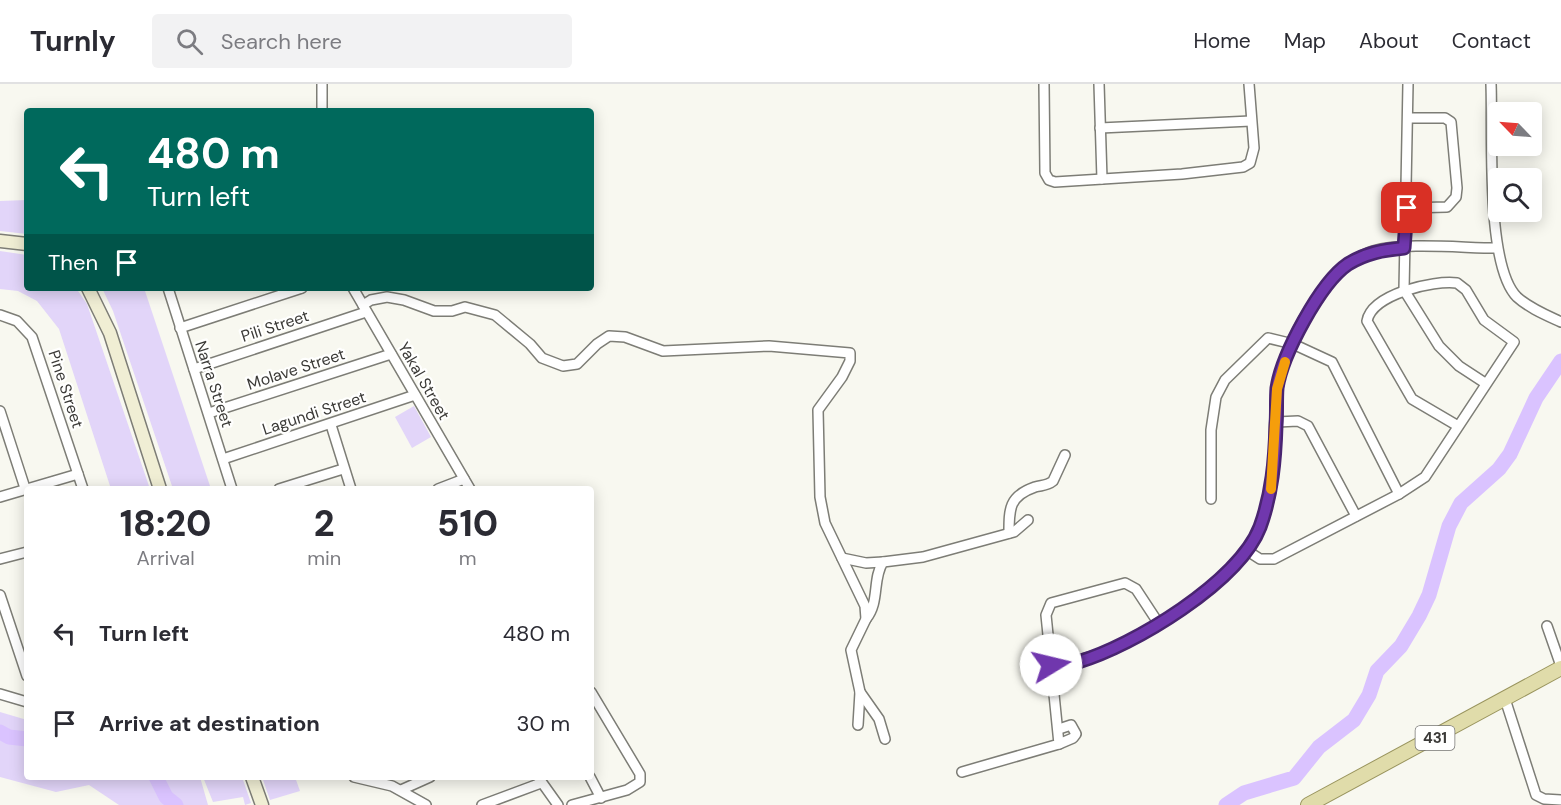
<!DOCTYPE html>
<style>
:root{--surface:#fff;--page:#f2f2f3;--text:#2b2b33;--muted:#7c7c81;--line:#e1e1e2}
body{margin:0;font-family:"DM Sans",sans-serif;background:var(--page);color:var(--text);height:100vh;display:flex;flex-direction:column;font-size:22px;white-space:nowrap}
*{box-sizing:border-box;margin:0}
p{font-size:20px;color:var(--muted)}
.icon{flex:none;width:33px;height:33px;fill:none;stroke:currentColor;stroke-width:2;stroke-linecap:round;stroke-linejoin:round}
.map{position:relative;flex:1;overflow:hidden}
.panel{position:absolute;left:24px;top:402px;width:570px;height:294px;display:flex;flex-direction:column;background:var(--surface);border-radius:6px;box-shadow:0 3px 15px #0003}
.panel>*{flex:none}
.top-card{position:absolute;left:24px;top:24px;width:570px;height:183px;border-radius:6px;box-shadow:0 3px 15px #0003;background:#00695c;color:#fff;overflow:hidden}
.needle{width:39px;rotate:295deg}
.controls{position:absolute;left:1488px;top:18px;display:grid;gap:12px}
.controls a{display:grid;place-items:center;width:54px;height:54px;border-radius:6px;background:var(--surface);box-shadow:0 3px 15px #0003;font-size:30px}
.pin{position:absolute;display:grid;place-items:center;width:51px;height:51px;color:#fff;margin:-26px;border-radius:12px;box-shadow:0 3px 9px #0006}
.me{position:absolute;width:66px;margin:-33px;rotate:81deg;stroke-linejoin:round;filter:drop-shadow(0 0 4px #0008)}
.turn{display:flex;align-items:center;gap:21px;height:126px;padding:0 24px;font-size:27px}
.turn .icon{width:78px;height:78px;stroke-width:2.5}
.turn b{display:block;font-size:42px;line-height:51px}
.then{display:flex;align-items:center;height:57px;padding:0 24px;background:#0003;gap:12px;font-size:22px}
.eta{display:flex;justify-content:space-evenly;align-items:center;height:102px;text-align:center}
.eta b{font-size:36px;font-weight:800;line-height:42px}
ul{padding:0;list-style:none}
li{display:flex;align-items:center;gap:18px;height:90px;padding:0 24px}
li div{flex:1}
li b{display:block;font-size:22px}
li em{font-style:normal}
header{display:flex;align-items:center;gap:36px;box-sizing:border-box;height:84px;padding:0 30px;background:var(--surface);border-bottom:2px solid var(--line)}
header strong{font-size:28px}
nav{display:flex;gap:33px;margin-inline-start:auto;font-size:21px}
.search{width:420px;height:54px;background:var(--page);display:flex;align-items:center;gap:15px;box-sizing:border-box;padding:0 21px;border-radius:6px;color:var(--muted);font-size:22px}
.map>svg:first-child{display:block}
.green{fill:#e2d5f9}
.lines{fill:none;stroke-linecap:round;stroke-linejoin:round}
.river{stroke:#dac3ff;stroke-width:15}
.street-casing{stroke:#7d7d76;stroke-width:12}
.secondary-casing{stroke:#7d7d76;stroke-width:15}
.primary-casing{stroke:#99945d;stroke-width:16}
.street{stroke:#fff;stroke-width:9}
.secondary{stroke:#f0eed4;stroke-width:12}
.primary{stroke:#e0dcaa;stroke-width:14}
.route-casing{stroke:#492470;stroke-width:15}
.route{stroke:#7037ad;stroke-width:10}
.slow{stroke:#f59e0b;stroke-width:10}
.labels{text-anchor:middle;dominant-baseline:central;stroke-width:4.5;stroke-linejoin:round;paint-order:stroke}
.shield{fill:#fffffe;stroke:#767573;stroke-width:1.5}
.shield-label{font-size:15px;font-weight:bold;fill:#3b3a37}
.street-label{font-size:16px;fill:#3b3a37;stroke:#fffffe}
</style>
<header>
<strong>Turnly</strong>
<div class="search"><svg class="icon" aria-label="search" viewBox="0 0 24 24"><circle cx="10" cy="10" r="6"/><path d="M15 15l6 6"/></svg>Search here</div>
<nav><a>Home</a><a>Map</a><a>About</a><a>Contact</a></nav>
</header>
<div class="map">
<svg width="1561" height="721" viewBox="0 0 1561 721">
<rect width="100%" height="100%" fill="#f8f8f0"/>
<g class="green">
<path d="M 27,116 L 27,150 L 0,147 L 0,117 Z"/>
<path d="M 0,167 L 27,171 L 27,204 L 76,204 L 87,220 L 150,405 L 111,405 L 59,245 L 37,217 L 18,207 L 0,205 Z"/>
<path d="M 102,204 L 144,204 L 211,405 L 173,405 L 113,227 Z"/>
<path d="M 414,322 L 431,353 L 412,364 L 395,333 Z"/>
<path d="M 0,628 L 27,636 L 27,693 L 200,693 L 208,721 L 119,721 L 89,701 L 56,708 L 0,693 Z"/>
<path d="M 203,693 L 242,693 L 251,719 L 245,721 L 243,713 L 213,718 Z"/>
<path d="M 262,693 L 295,693 L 300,707 L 270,716 Z"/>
</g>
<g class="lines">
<g class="river">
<path d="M 0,648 L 9,653 L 27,655"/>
<path d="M 156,693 L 166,713 L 176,721"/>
<path d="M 1226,721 L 1244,709 L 1294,694 L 1319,663 L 1354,636 L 1369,611 L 1377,587 L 1401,562 L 1419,532 L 1429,511 L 1449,442 L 1461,419 L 1499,385 L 1510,370 L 1536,314 L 1561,277"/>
</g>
<g class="street-casing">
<g id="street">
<path d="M 1044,0 L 1045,89 L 1049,96 L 1055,98 L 1182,90 L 1243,83 L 1250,79 L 1254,64 L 1249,0"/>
<path d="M 1099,0 L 1102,95"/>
<path d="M 1408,0 L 1404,206 L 1439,262 L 1459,282 L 1485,299"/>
<path d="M 1491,0 C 1493,47 1485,181 1517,213 C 1529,224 1546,231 1561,238"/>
<path d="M 322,27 L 322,0"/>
<path d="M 1100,44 L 1251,37"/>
<path d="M 1407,124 L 1447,123 L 1456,113 L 1457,104 L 1451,38 L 1445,34 L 1408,34"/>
<path d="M 168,204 L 232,405"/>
<path d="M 353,204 L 470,405"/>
<path d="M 363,221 L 371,216 L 387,213 L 404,216 L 434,227 L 452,227 L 465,223 L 495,231 L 530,260 L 542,274 L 563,282 L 577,280 L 597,260 L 609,252 L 625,253 L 663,267 L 769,262 L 850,269 L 850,277 L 842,293 L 818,326 L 820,413 L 825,439 L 865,522 L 866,535 L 851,566 L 860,608 L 858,641"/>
<path d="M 0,231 L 17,237 L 32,253 L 83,405"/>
<path d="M 180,244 L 302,204"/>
<path d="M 194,285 L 366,228"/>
<path d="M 0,327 L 25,404"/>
<path d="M 209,329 L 391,270"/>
<path d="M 1277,338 L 1298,337 L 1308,342 L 1356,432"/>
<path d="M 331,341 L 351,405"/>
<path d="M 223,375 L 415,311"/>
<path d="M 279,405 L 343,385"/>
<path d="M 438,405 L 464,395"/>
<path d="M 0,413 L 78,390"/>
<path d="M 1211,415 L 1211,346 L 1216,313 L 1225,296 L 1268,254 L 1293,260 L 1332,278 L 1399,410"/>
<path d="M 1009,449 C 1009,425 1009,412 1035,403 C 1042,401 1047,402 1053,397 L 1065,371"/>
<path d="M 1246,466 L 1260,475 L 1274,475 L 1399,410 L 1425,393 L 1514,258 L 1484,236 L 1466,206 L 1457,199 C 1433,196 1372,210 1367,237 L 1412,315 L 1458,342"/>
<path d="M 842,474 L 866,479 L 883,478"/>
<path d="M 0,475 L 27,468"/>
<path d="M 0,511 L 27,592"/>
<path d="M 866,535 C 880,518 872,495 883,478 L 923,473 L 1014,448 L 1028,436"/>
<path d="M 1547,542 L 1561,582"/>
<path d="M 1051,581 C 1093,577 1137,556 1172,532 C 1205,508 1239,484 1258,447 C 1281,401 1270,351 1278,303 C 1285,257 1327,182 1373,167 C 1404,158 1463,164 1496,164"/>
<path d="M 860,608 L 879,635 L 885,655"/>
<path d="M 0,610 L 27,618"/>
<path d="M 1505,615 L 1536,711 L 1544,715 L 1561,716"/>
<path d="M 1059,660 L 1073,654 L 1076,650 L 1071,641 L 1059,645"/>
<path d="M 962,688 L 1059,660 L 1046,531 L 1051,519 L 1125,499 L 1136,505 L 1159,540"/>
<path d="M 354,693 L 392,702 L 426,721"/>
<path d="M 538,693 L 558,721"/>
<path d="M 590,693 L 601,714"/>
<path d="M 401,706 L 430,693"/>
<path d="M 482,721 L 541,699"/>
<path d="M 572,721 L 627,706 L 640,698 L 640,690 L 591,608"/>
</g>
</g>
<g class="secondary-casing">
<g id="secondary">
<path d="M 0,157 L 27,160"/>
<path d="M 88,204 L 110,249 L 160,405"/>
<path d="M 252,693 L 262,721"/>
</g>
</g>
<g class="primary-casing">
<path id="primary" d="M 1308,721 L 1561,584"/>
</g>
<use href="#street" class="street"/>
<use href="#secondary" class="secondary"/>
<use href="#primary" class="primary"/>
</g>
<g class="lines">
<g class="route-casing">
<path id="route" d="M 1051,581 C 1060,580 1070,580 1078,578 C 1133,562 1239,498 1260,443 C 1272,410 1275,376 1276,341 C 1277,329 1276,316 1277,304 C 1282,271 1320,199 1348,180 C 1366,169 1383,166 1404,164 L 1407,124"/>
</g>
<use href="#route" class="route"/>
<path class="slow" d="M 1271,405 L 1277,305 L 1285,278"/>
</g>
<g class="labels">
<rect class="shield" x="1415.5" y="642" width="39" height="24" rx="4.5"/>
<g class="shield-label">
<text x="1435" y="654">431</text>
</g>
<g class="street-label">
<text transform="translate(275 242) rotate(-18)">Pili Street</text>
<text transform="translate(296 285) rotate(-18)">Molave Street</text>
<text transform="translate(424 297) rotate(60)">Yakal Street</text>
<text transform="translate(214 300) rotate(72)">Narra Street</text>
<text transform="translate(66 305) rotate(72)">Pine Street</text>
<text transform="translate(314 329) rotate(-18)">Lagundi Street</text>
</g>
</g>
</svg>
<div class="controls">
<a><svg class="needle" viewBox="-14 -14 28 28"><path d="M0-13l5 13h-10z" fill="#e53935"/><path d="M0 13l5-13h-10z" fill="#7c7c81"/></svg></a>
<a><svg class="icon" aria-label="search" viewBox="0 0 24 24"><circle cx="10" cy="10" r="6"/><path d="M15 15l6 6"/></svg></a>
</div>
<div class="pin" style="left:1407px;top:124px;background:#d93025"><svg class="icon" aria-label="arrive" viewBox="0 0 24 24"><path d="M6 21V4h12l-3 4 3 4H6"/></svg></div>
<svg class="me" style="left:1051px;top:581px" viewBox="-20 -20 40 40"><circle r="19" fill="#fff"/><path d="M0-13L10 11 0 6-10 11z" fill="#7037ad"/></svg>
<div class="top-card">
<div class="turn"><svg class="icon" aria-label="left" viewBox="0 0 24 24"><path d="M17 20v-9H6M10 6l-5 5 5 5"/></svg><div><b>480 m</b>Turn left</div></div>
<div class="then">Then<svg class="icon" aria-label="arrive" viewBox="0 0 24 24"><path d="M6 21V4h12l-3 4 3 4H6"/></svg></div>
</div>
<section class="panel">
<div class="eta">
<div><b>18:20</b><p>Arrival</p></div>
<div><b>2</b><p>min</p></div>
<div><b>510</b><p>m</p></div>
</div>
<ul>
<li><svg class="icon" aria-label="left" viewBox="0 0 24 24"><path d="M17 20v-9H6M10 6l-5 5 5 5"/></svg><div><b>Turn left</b></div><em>480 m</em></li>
<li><svg class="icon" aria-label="arrive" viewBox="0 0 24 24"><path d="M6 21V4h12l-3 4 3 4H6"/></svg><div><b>Arrive at destination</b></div><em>30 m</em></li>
</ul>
</section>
</div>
